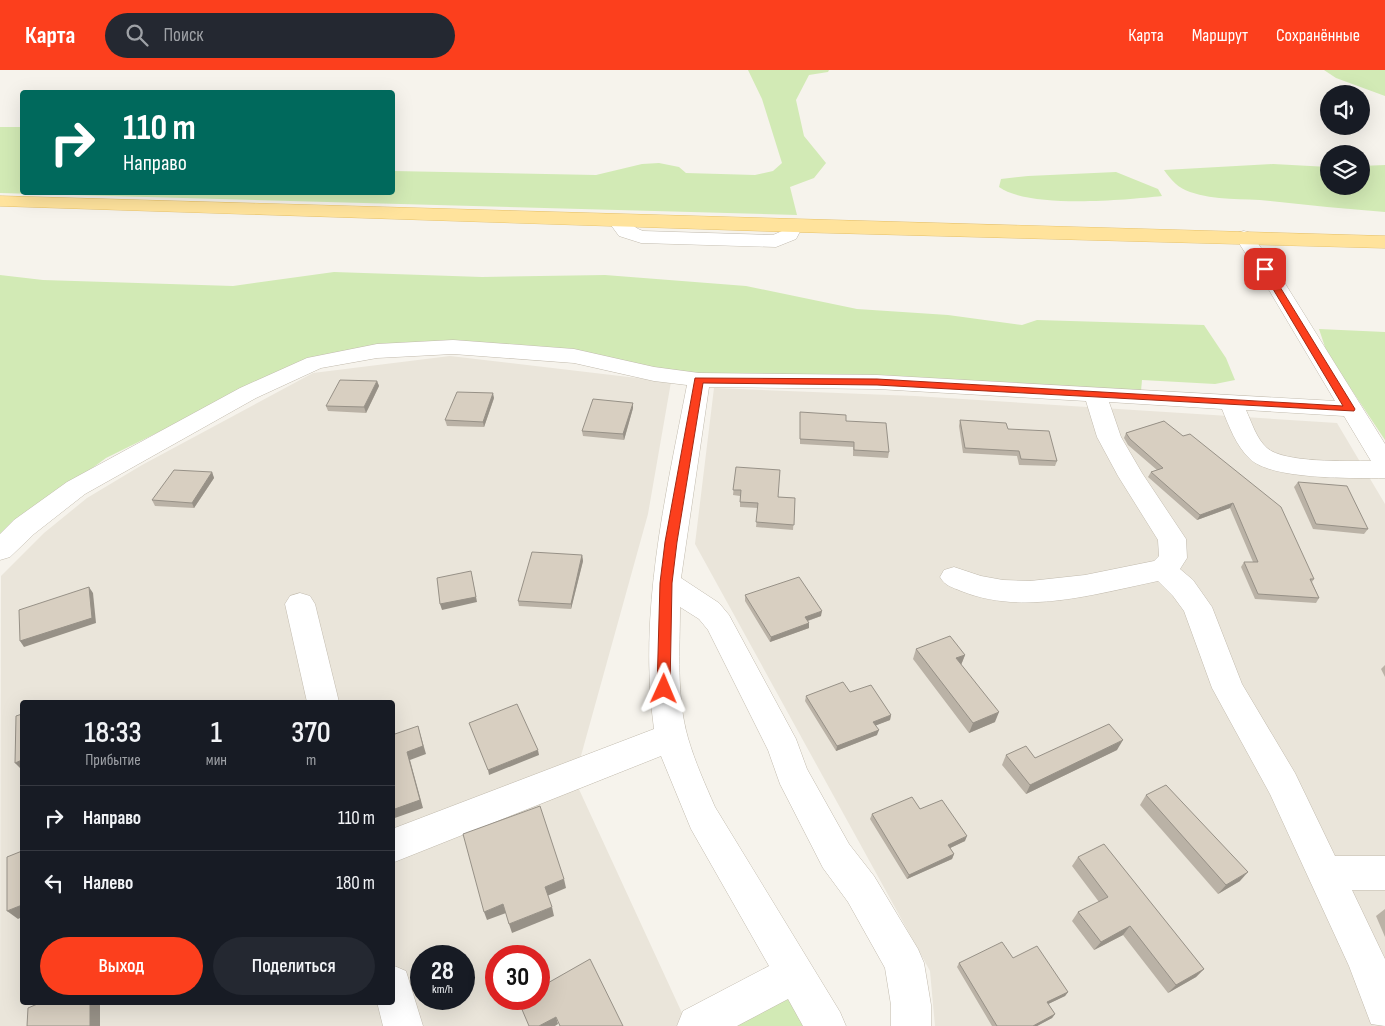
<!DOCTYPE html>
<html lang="ru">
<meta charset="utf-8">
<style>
:root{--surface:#171b24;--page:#242831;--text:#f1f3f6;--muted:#9ea1a6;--line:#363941;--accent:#fc3f1d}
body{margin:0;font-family:"Sofia Sans Condensed",sans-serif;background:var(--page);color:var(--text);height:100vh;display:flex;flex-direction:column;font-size:19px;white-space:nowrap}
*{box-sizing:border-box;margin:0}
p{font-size:16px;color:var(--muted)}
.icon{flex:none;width:28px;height:28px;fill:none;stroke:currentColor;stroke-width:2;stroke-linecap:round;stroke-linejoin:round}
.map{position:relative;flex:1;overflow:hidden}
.panel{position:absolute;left:20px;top:630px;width:375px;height:305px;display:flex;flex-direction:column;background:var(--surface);border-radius:5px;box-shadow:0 5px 20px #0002}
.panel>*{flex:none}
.guide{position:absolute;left:20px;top:20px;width:375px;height:105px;border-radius:5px;box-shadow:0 5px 20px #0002;background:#00695c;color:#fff;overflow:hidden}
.controls{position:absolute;left:1320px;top:15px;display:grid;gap:10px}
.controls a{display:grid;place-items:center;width:50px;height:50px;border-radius:50%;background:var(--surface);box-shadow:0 5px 20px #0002;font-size:25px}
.speed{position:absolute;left:410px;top:875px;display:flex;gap:10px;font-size:25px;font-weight:700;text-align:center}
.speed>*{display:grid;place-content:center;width:65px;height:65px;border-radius:50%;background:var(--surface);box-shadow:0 5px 20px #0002;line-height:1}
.speed small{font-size:12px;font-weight:400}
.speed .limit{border:8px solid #d22;background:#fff;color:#111}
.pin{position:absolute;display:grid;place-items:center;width:42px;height:42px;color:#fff;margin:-21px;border-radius:10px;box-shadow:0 2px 8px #0006}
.me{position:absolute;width:55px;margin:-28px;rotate:1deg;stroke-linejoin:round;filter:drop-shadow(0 0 4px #0008)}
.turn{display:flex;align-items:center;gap:18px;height:105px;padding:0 20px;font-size:22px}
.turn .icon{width:65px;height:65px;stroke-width:2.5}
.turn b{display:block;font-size:35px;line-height:42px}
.eta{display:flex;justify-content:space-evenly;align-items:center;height:85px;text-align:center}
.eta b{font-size:30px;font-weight:600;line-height:35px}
.action{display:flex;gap:10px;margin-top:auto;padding:10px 20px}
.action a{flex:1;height:58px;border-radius:30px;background:var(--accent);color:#fff;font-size:20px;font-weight:600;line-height:58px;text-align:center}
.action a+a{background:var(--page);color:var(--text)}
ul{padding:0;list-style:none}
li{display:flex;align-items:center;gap:15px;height:65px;padding:0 20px;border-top:1px solid var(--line)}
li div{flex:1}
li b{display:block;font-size:19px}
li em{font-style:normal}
header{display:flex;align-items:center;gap:30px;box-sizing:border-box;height:70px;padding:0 25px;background:var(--accent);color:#fff}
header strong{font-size:24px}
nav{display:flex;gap:28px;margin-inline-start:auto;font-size:18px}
.search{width:350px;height:45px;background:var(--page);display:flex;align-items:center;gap:12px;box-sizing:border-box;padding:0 18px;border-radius:28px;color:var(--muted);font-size:19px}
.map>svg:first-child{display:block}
.residential{fill:#eae5da;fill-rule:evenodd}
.green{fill:#d2eab5}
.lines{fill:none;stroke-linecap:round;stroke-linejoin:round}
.minor-casing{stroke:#c2bbae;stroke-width:1}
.major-casing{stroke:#e6c16a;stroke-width:1}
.minor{fill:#fff;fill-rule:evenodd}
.major{fill:#ffe39c;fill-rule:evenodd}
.wall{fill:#bab2a6}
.shaded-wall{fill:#979187}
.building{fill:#d8cfc1;stroke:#979187}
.route{fill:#fc3f1d;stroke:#a42913}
</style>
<header>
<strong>Карта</strong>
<div class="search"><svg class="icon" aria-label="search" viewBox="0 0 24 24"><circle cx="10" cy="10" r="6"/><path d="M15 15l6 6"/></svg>Поиск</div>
<nav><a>Карта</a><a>Маршрут</a><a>Сохранённые</a></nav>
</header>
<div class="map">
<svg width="1385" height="956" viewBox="0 0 1385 956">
<rect width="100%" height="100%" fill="#f6f3ec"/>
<g class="residential">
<path d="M 450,286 L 671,312 L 648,444 L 579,693 L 577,715 L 688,956 L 0,956 L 1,506 L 44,463 L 87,428 L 142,395 L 313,303 ZM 22,632 L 392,632 L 392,932 L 22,932 ZM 421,886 L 464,886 L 464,929 L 421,929 ZM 496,886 L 539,886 L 539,929 L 496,929 Z"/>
<path d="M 714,318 L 915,326 L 1337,353 L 1385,434 L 1385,956 L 935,956 L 930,901 L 695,474 Z"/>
</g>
<g class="green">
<path d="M 748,0 L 829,0 L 828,2 L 809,5 L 796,30 L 804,66 L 826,93 L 814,108 L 790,117 L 797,145 L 0,123 L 0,57 L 22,57 L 22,122 L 392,122 L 393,101 L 596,105 L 642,94 L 659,93 L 679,97 L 686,103 L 755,105 L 773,101 L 782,93 L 762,29 Z"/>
<path d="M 1324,0 L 1385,0 L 1385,26 L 1336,8 Z"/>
<path d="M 1273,94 L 1329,97 L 1329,116 L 1361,116 L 1361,96 L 1385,95 L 1385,142 C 1346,139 1308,135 1270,131 C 1243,128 1215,131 1190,122 C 1178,118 1171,110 1164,100 Z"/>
<path d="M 1116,102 L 1158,119 L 1162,126 C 1124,130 1030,139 999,117 L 1001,109 L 1028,106 Z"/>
<path d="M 334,202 L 482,207 L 605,205 L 746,216 L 857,239 L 948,245 L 1022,255 L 1037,250 L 1204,255 L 1226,288 L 1235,310 L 1215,314 L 1142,310 L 1141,321 L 699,306 L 579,282 L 455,270 L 381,275 L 307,289 L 106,388 L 0,466 L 0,205 L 43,210 L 233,216 Z"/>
<path d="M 1319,259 L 1385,262 L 1385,370 L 1327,283 Z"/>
<path d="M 786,922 L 806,956 L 726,956 Z"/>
</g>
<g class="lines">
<g class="minor-casing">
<g id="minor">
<path d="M 617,145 C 628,148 631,157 643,161 L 773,165 L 782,161 L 787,152 L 794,150 L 801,152 L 803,156 L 796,169 L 776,177 L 641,173 L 619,166 L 608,151 L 610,147 Z"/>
<path d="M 1244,161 L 1251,163 L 1286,215 L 1385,374 L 1385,408 C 1354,408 1272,410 1250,389 C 1236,376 1229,356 1222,339 L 1109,332 L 1121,367 L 1142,403 L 1186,469 L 1187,488 L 1180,499 L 1193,510 L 1212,537 L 1242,614 L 1295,703 L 1335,786 L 1385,786 L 1385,820 L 1352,820 L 1385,889 L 1385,956 L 1371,954 L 1349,896 L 1270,724 L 1212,618 L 1184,541 L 1173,526 L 1158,511 C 1095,524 1023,546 961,521 C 952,517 945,516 940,507 L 944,500 L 954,497 L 981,506 L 1003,510 L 1030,511 L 1085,505 L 1154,491 L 1159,486 L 1158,470 L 1118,406 L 1097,367 L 1086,331 L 877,319 L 709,317 L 681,508 L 719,533 L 729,545 L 796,669 L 807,699 L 849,774 L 874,806 L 918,879 L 924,893 L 931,935 L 931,956 L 891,956 L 891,935 L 885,898 L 848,832 L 823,798 L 780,714 L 768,680 L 708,560 L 699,549 L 680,537 C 680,580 676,626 688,668 C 695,692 705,714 715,737 L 840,942 L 846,956 L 803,956 L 788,929 L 737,956 L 677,956 L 683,941 L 769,896 L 691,759 L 661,686 L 392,793 L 392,759 L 654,659 C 638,543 665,429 687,315 L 654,311 L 574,293 L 453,284 L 377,288 L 321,298 L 256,328 L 85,424 L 34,464 L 10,487 L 0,490 L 0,464 L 14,450 L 67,412 L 240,318 L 307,288 L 377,274 L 453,270 L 574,279 L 654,297 L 699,303 L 877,305 L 1335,331 L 1266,215 L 1235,167 L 1237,163 ZM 1246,340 L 1344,346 L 1371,391 C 1347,391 1284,393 1267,378 C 1256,368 1252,353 1246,340 Z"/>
<path d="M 300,523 L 310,526 L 315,534 L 339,632 L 307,632 L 285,534 L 290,526 Z"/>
<path d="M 392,895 L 406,901 L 423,956 L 383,956 L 377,932 L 392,932 Z"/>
</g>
</g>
<g class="major-casing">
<path id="major" d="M 0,126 L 1385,166 L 1385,178 L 794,162 L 0,136 Z"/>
</g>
<use href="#minor" class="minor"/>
<use href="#major" class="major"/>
</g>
<g class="wall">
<path d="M 377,311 L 379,316 L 366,343 L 328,341 L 326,336 Z"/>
<path d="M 494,328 L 484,357 L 447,356 L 445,350 Z"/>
<path d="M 633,338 L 624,370 L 583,366 L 582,361 Z"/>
<path d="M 800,342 L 846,351 L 889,382 L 888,388 L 853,386 L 853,377 L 800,374 Z"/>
<path d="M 960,350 L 1008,359 L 1057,391 L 1055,396 L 1019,395 L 1017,386 L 963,383 L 959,356 Z"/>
<path d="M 1164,351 L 1314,509 L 1312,512 L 1319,528 L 1316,533 L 1255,529 L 1241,497 L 1244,492 L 1253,492 L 1230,438 L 1197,450 L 1148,407 L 1151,402 L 1157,400 L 1128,375 L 1124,368 L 1126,363 Z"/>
<path d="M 736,397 L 778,427 L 795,428 L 793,460 L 756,457 L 758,438 L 740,437 L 740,426 L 733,425 Z"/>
<path d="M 212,402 L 214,408 L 194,438 L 155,436 L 152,430 Z"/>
<path d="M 1298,412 L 1368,459 L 1364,464 L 1313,459 L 1294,417 Z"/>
<path d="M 582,485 L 583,491 L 571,539 L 519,536 L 518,531 Z"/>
<path d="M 745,525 L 821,546 L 808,551 L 809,558 L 770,572 L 745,531 Z"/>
<path d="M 916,579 L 965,585 L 961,595 L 995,652 L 969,663 L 913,589 Z"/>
<path d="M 1385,595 L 1385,607 L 1381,599 Z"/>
<path d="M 850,622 L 891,645 L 890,650 L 876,655 L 877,665 L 836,681 L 805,631 L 806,626 Z"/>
<path d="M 1117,680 L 1026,724 L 1002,695 L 1006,685 L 1035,688 Z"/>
<path d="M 1146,725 L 1240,811 L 1218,824 L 1140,735 Z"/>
<path d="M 920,739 L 965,771 L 950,778 L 954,784 L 952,789 L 907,809 L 870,749 L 872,744 Z"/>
<path d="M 1078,787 L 1204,899 L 1196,907 L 1168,923 L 1123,865 L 1094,880 L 1072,851 L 1078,842 L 1099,832 L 1072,796 Z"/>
<path d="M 1385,839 L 1385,867 L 1376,846 Z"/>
<path d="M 1013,888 L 1068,922 L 1065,926 L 1048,934 L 1055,944 L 1052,948 L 1037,956 L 992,956 L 957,897 L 959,893 Z"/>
</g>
<g class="shaded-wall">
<path d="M 377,311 L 379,316 L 366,343 L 364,337 Z"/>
<path d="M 493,323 L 494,328 L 484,357 L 483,352 Z"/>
<path d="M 633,333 L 633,338 L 624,370 L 623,364 Z"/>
<path d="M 212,402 L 214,408 L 194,438 L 192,433 Z"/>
<path d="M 1233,433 L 1230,438 L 1197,450 L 1200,445 Z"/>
<path d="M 582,485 L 583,491 L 571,539 L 571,534 Z"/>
<path d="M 472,506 L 477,532 L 442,540 L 440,534 Z"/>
<path d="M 89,517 L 93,523 L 96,553 L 24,577 L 20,571 Z"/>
<path d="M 822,541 L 821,546 L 804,552 L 805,547 Z"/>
<path d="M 809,553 L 809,558 L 770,572 L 771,567 Z"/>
<path d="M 965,585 L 961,595 L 956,588 Z"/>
<path d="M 999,642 L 995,652 L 969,663 L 973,653 Z"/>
<path d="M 891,645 L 890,650 L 872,657 L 873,652 Z"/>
<path d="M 418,656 L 426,684 L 410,690 L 423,738 L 392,749 L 392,740 L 407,682 Z"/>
<path d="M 879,660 L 877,665 L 836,681 L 837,676 Z"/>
<path d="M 1123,670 L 1117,680 L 1026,724 L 1030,715 Z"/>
<path d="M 538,680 L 539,685 L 489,705 L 488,700 Z"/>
<path d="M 22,690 L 22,697 L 20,698 L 15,693 Z"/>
<path d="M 967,766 L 965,771 L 946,780 L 948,775 Z"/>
<path d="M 954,784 L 952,789 L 907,809 L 909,805 Z"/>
<path d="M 1248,802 L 1240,811 L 1218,824 L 1226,815 Z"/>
<path d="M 564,809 L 566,818 L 547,826 L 545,817 Z"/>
<path d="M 503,834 L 506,843 L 487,850 L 484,842 Z"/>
<path d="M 22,835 L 22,847 L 18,849 L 7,841 Z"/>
<path d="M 552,837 L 554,846 L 512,863 L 509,854 Z"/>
<path d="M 1130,856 L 1123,865 L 1094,880 L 1101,872 Z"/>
<path d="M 1204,899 L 1196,907 L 1168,923 L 1176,915 Z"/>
<path d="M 1068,922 L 1065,926 L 1044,936 L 1047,932 Z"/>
<rect x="90" y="932" width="10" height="24"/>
<path d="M 1055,944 L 1052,948 L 1037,956 L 1033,956 Z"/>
<path d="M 556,947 L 558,954 L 555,956 L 539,956 Z"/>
</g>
<g class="building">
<path d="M 340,310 L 377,311 L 364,337 L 326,336 Z"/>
<path d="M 457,322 L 493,323 L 483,352 L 445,350 Z"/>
<path d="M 593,329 L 633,333 L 623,364 L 582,361 Z"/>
<path d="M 800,342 L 846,345 L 846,351 L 886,353 L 889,382 L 854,380 L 854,372 L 800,369 Z"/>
<path d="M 960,350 L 1006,353 L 1008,359 L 1049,361 L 1057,391 L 1021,389 L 1019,381 L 965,378 Z"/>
<path d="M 1164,351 L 1183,366 L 1190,364 L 1281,437 L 1314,509 L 1310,509 L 1319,528 L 1258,524 L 1244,492 L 1258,492 L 1233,433 L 1200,445 L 1151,402 L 1163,398 L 1130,369 L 1126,363 Z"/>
<path d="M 736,397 L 780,400 L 778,427 L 795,428 L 794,455 L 756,452 L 758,433 L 740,432 L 741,420 L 733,420 Z"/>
<path d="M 174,400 L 212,402 L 192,433 L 152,430 Z"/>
<path d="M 1298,412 L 1347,416 L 1368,459 L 1316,454 Z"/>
<path d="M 532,482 L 582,485 L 571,534 L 518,531 Z"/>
<path d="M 471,501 L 476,527 L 440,534 L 437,508 Z"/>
<path d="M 799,507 L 822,541 L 805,547 L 809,553 L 771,567 L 745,525 Z"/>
<path d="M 89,517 L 92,548 L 20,571 L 19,540 Z"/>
<path d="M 950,566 L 965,585 L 956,588 L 999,642 L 973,653 L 916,579 Z"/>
<path d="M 843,612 L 850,622 L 871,615 L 891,645 L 873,652 L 879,660 L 837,676 L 806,626 Z"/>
<path d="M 517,634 L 538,680 L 488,700 L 469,653 Z"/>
<path d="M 22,644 L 22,690 L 15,693 L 16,646 Z"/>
<path d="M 1109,654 L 1123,670 L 1030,715 L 1006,685 L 1026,676 L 1035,688 Z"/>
<path d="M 418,656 L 423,676 L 407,682 L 420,730 L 392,740 L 392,665 Z"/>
<path d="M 1166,715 L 1248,802 L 1226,815 L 1146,725 Z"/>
<path d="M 912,727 L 920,739 L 942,730 L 967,766 L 948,775 L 954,784 L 909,805 L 872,744 Z"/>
<path d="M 540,736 L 564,809 L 545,817 L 552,837 L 509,854 L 503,834 L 484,842 L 463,764 Z"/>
<path d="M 1104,774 L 1204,899 L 1176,915 L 1130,856 L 1101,872 L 1078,842 L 1108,827 L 1078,787 Z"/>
<path d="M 22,781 L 22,835 L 7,841 L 7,787 Z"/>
<path d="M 1002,872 L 1013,888 L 1037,876 L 1068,922 L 1047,932 L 1055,944 L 1033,956 L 997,956 L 959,893 Z"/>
<path d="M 590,889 L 623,956 L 560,956 L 556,947 L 539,956 L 529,956 L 518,930 L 520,929 L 539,929 L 539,918 Z"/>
<path d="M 42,932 L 90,932 L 90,956 L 27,956 L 28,938 Z"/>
</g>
<path class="route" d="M 1265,196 L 1269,199 L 1355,339 L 1354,341 L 877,315 L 703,313 L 677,472 L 672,513 L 670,619 L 668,623 L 664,624 L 659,623 L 657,619 L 660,513 L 665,472 L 695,308 L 877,309 L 1343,336 L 1261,199 Z"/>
</svg>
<div class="controls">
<a><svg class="icon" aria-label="sound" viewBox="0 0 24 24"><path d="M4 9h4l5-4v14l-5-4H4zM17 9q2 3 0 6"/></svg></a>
<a><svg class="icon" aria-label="layers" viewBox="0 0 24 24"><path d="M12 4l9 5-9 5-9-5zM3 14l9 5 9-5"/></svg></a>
</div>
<div class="speed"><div>28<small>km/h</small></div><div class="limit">30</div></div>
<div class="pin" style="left:1265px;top:199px;background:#d93025"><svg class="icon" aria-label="arrive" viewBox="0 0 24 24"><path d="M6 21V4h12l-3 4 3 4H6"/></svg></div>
<svg class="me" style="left:664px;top:619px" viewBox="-20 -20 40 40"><path d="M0-17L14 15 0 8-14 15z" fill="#fc3f1d" stroke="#fff" stroke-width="4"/></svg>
<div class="guide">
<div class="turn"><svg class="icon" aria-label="right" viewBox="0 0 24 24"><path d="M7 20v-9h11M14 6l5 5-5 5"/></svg><div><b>110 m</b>Направо</div></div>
</div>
<section class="panel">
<div class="eta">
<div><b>18:33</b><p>Прибытие</p></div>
<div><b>1</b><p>мин</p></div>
<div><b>370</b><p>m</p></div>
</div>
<ul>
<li><svg class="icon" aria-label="right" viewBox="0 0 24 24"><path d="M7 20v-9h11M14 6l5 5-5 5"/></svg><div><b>Направо</b></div><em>110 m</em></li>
<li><svg class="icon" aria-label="left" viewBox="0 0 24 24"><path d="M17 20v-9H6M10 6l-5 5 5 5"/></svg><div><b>Налево</b></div><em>180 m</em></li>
</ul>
<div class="action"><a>Выход</a><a>Поделиться</a></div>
</section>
</div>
